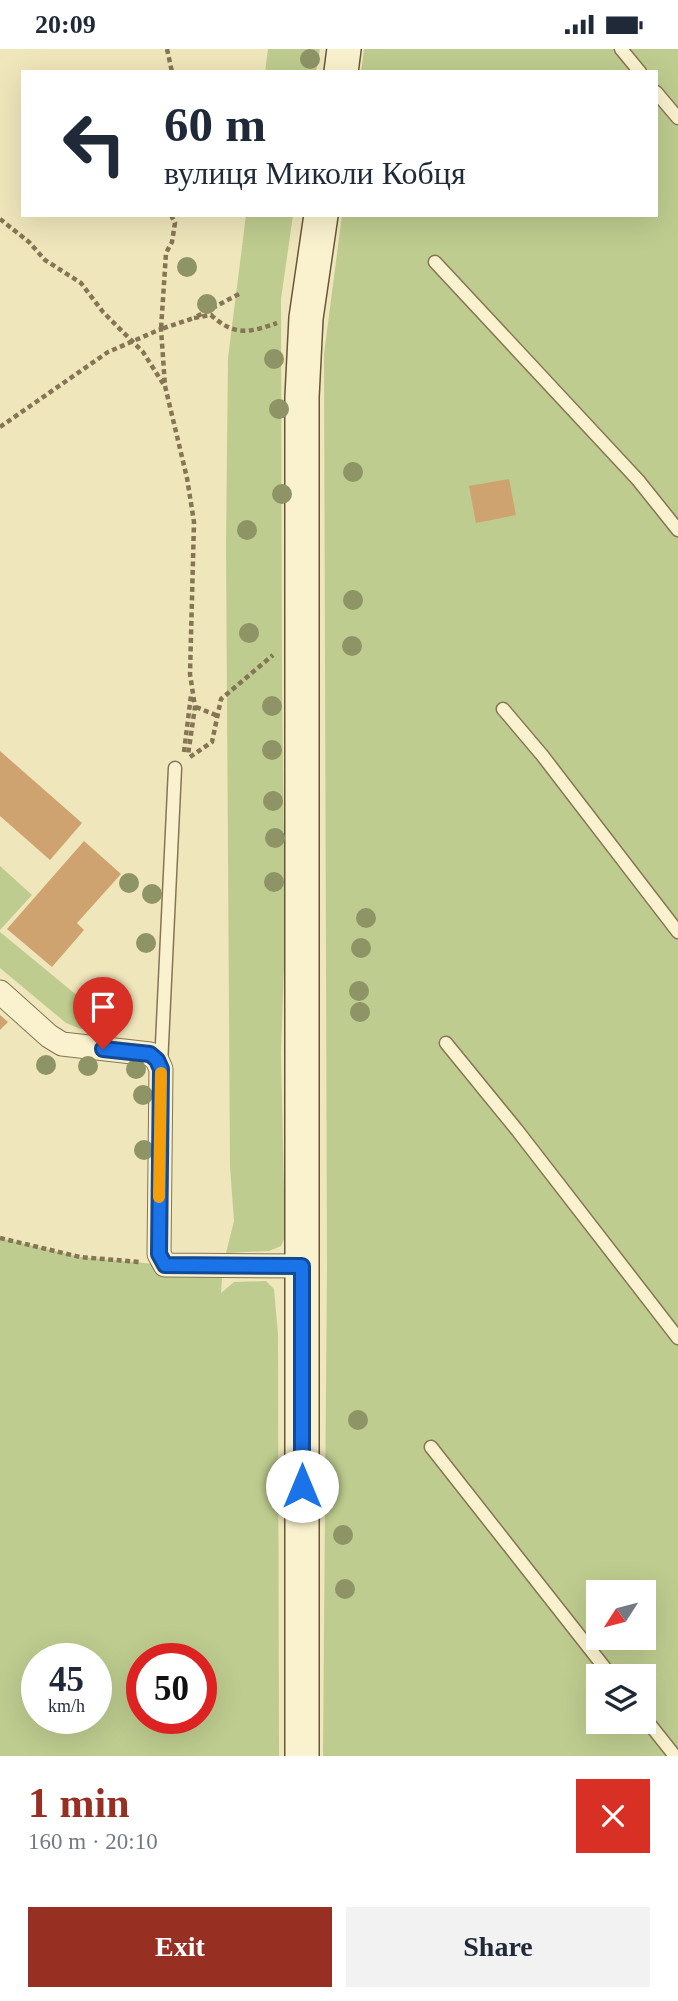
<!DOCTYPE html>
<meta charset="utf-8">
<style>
:root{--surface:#fff;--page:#f2f2f3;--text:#1f2937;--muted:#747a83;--accent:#973023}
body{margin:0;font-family:"Times New Roman",serif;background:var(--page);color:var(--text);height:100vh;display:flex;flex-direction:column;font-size:26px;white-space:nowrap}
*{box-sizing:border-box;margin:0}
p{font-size:23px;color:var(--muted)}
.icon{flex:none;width:38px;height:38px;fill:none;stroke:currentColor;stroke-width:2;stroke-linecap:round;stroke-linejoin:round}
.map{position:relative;height:1707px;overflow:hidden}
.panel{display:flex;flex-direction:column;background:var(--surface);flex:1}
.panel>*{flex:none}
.guide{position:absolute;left:21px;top:21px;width:637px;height:147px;border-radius:0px;box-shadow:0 7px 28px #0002;background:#fff;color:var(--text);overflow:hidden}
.needle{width:46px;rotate:234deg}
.fabs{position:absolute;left:586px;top:1531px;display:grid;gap:14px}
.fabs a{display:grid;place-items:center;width:70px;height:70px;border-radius:0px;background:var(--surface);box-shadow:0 7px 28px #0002;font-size:35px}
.speed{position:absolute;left:21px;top:1594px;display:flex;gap:14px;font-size:35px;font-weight:700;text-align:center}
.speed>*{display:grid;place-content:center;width:91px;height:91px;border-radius:50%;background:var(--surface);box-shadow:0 7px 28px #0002;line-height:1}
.speed small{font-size:18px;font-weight:400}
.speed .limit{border:10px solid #d22;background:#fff;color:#111}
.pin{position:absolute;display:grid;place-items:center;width:60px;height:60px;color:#fff;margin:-72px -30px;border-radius:50% 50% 50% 0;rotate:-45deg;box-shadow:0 0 7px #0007}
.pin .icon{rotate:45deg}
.me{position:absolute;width:77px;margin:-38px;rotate:0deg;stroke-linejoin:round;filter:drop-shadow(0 0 5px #0008)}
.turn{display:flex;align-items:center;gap:24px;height:147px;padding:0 28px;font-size:32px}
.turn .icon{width:91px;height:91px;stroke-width:2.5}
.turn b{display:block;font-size:49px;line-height:60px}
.round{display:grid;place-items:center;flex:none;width:74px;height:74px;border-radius:0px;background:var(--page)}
.head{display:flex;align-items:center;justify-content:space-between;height:119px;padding:0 28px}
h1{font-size:42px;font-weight:600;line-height:52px;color:var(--accent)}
.button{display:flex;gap:14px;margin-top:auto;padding:14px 28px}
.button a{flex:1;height:80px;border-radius:0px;background:var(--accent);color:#fff;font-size:28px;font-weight:600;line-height:80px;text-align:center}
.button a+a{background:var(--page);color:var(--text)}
.status{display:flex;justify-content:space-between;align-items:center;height:49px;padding:0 35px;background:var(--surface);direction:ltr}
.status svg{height:19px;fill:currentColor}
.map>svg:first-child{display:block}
.green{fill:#becc8f;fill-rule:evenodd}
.building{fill:#cfa36f}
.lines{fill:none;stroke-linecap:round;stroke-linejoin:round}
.service-casing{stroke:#867554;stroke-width:15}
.minor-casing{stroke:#867554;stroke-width:25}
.secondary-casing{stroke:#675638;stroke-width:36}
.path{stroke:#867554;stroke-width:4.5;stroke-dasharray:5 3.5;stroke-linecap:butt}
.service{stroke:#faf2ce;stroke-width:12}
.minor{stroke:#faf2ce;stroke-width:23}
.secondary{stroke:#faf2ce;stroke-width:33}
.tree{fill:#8e9466}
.route-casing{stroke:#114b97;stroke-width:18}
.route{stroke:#1a73e8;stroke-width:12}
.slow{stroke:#f59e0b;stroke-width:12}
</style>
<div class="status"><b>20:09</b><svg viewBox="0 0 49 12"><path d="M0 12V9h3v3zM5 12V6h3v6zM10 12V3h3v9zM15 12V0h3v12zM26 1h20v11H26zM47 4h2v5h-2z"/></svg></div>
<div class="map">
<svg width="678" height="1707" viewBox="0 0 678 1707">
<rect width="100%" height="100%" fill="#efe6bb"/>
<g class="green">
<path d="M 268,0 L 320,0 L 316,23 L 265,23 Z"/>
<path d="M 364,0 L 678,0 L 678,1707 L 323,1707 L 327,1217 L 324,305 L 342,166 L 656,166 L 656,23 L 361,23 ZM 598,1544 L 644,1544 L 644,1589 L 598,1589 ZM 598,1628 L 644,1628 L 644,1673 L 598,1673 Z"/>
<path d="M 246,166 L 293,166 L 281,250 L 282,636 L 285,888 L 281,1004 L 285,1188 L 281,1197 L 269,1202 L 226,1204 L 234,1172 L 230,1118 L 226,497 L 228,309 Z"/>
<path d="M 0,817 L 32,846 L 0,881 Z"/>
<path d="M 0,883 L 96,962 L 100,974 L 81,980 L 66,974 L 0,919 Z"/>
<path d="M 0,1189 L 80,1208 L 165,1216 L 223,1216 L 221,1244 L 234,1233 L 266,1232 L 274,1240 L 278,1285 L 279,1707 L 0,1707 ZM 37,1610 L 96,1610 L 96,1670 L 37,1670 ZM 142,1610 L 201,1610 L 201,1670 L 142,1670 Z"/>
</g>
<g class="building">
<path d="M 509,430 L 516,466 L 476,474 L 469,437 Z"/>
<path d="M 0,702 L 82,774 L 50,811 L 0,767 Z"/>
<path d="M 84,792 L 121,825 L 77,874 L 84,881 L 52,918 L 7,880 Z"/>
<path d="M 0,966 L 8,973 L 0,981 Z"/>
</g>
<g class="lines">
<g class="service-casing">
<g id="service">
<path d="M 621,0 L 640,23"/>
<path d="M 656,43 L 678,69"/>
<path d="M 435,213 L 638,431 L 678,481"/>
<path d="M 503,660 L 542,706 L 678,883"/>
<path d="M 446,994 L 517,1081 L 678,1289"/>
<path d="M 161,1016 L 175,719"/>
<path d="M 431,1398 L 612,1628"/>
<path d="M 644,1668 L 675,1707"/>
</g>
</g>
<g class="minor-casing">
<path id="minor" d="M 0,943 L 49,987 L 62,995 L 150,1005 L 157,1011 L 161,1020 L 159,1205 L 165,1216 L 302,1217"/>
</g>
<g class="secondary-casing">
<g id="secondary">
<path d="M 341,23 L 344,0"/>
<path d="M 302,1707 L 302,348 L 306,269 L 321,166"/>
</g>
</g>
<g class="path">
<path d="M 167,0 L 172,23"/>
<path d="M 171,166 L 175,174 L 172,193 L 166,204 L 161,280 L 194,269"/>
<path d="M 0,170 L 29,193 L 45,211 L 81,234 L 103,263 L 143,303 L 164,336"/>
<path d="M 239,245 L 194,269 L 211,266 C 234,287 249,284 277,274"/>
<path d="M 0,378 L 108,303 L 161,280 L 165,337 L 187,429 L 194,473 L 190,625 L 195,658 L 188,706"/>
<path d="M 196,658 L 218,667"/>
<path d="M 184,703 L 191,646"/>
<path d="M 190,708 L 212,693 L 221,650 L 273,606"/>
<path d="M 0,1189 L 80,1208 L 139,1213"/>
</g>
<use href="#service" class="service"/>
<use href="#minor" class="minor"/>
<use href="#secondary" class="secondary"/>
</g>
<g class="tree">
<circle cx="310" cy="10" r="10"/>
<circle cx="187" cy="218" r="10"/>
<circle cx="207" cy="255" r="10"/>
<circle cx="274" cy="310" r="10"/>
<circle cx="279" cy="360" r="10"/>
<circle cx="353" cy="423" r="10"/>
<circle cx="282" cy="445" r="10"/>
<circle cx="247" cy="481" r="10"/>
<circle cx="353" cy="551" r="10"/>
<circle cx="249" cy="584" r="10"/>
<circle cx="352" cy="597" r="10"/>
<circle cx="272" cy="657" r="10"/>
<circle cx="272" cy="701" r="10"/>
<circle cx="273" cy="752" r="10"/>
<circle cx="275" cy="789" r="10"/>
<circle cx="274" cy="833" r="10"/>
<circle cx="129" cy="834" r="10"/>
<circle cx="152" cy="845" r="10"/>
<circle cx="366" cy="869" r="10"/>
<circle cx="146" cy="894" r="10"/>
<circle cx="361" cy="899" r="10"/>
<circle cx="359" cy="942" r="10"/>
<circle cx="360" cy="963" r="10"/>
<circle cx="46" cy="1016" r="10"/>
<circle cx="88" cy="1017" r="10"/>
<circle cx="136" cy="1020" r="10"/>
<circle cx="143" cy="1046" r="10"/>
<circle cx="144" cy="1101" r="10"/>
<circle cx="358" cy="1371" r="10"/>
<circle cx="343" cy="1486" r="10"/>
<circle cx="345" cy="1540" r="10"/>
</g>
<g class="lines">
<g class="route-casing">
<path id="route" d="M 103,1000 L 150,1005 L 157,1011 L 161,1020 L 159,1205 L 165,1216 L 302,1217 L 302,1437"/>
</g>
<use href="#route" class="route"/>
<path class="slow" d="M 159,1148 L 161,1024"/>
</g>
</svg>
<div class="fabs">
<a><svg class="needle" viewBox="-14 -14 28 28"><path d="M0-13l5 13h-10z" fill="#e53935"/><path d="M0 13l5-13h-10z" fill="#747a83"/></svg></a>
<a><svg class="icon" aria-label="layers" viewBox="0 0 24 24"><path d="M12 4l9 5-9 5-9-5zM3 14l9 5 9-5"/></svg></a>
</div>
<div class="speed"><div>45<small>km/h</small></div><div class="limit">50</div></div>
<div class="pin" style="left:103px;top:1000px;background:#d93025"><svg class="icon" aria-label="arrive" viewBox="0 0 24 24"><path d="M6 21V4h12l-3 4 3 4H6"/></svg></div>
<svg class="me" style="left:302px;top:1437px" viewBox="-20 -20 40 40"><circle r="19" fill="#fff"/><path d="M0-13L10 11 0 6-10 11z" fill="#1a73e8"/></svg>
<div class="guide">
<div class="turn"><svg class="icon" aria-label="left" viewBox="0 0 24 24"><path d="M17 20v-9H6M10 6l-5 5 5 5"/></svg><div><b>60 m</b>вулиця Миколи Кобця</div></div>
</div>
</div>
<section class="panel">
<div class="head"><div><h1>1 min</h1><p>160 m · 20:10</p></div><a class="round" style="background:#d93025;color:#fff"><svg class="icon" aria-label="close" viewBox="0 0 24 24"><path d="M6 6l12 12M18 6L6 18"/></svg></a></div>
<div class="button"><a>Exit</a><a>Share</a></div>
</section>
